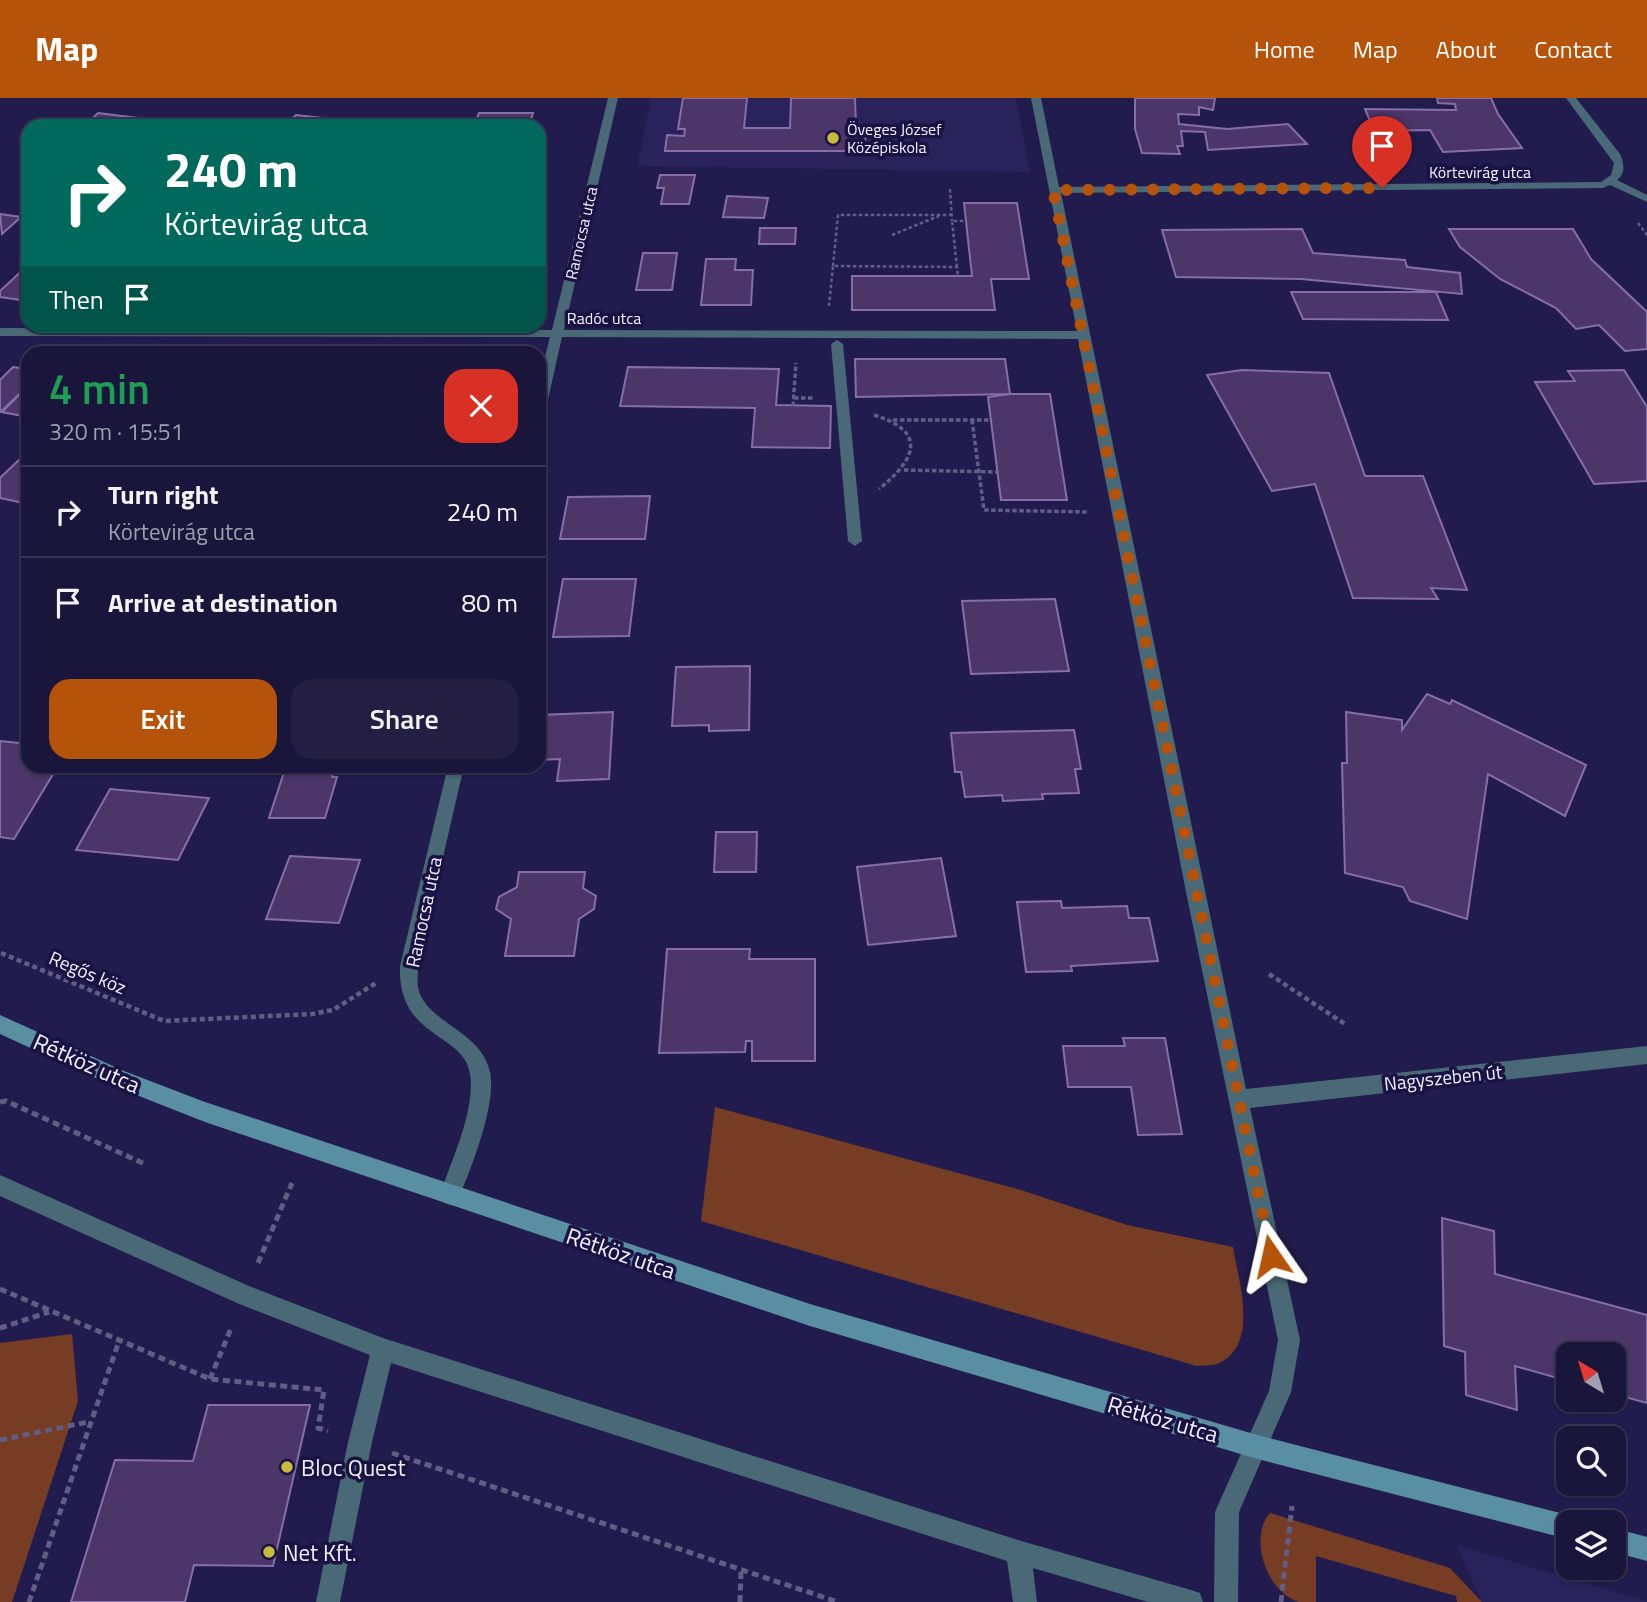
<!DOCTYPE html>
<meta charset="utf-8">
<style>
:root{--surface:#1a153a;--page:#231e42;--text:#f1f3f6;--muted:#9f9faf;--line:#383454;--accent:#b45309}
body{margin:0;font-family:"Titillium Web",sans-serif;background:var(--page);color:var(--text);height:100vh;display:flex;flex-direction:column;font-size:26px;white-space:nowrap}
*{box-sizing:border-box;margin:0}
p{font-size:23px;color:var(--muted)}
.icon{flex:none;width:38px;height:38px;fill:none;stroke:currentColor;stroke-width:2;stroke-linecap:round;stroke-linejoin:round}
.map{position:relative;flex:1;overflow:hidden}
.side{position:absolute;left:21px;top:248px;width:525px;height:427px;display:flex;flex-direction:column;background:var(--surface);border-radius:21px;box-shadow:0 2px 5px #0004,0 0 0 2px var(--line)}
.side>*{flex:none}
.top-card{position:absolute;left:21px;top:21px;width:525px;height:214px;border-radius:21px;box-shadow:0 2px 5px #0004,0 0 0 2px var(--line);background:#00695c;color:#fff;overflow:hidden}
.needle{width:46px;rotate:322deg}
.controls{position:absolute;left:1556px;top:1244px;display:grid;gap:14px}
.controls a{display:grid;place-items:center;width:70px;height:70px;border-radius:14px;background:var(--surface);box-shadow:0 2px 5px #0004,0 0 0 2px var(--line);font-size:35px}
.pin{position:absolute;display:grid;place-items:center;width:60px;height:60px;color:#fff;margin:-72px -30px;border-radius:50% 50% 50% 0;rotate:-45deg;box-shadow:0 0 7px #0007}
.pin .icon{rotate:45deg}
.me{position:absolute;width:77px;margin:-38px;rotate:349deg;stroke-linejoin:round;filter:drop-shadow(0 0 5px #0008)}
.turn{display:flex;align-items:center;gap:24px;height:147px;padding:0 28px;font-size:32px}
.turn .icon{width:91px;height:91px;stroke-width:2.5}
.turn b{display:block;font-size:49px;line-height:60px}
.then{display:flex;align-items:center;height:66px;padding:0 28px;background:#0003;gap:14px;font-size:26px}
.round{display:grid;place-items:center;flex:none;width:74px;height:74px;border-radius:21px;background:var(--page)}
.summary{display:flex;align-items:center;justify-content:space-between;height:119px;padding:0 28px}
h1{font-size:42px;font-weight:600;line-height:52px;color:#1e9e55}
.primary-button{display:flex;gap:14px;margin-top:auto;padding:14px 28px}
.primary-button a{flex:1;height:80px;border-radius:21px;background:var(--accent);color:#fff;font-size:28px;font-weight:600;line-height:80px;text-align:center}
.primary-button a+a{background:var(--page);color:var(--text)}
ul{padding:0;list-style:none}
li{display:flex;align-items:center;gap:21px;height:91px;padding:0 28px;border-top:2px solid var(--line)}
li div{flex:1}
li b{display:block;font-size:26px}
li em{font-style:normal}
header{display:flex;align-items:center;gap:42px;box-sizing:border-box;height:98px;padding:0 35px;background:var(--accent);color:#fff}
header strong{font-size:33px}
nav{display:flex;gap:38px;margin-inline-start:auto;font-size:24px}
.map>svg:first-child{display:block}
.built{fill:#29225b}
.green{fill:#763d24}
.building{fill:#4c3568;stroke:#866ea6;stroke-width:2}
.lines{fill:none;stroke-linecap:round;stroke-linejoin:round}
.path-far3{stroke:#615d84;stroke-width:2.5;stroke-dasharray:3.5 2.5;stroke-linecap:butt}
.path-far2{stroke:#615d84;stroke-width:3.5;stroke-dasharray:4.5 2.5;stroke-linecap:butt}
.path-far1{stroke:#615d84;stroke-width:4.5;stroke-dasharray:5 3.5;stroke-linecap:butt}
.path{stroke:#615d84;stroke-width:5;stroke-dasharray:7 4.5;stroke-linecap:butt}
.lane{fill:#486975;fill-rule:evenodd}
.street{fill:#486975;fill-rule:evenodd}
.secondary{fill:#588fa3;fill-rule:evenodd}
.route{stroke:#b45309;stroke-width:12;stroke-dasharray:0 21.6}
.poi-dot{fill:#c8bb3b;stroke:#191242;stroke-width:2.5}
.labels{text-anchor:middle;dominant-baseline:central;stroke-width:7;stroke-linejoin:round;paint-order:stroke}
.far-poi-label{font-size:16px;fill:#f0f1fe;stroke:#191242;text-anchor:start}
.far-street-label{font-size:16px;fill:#f0f1fe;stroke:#191242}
.street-label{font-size:19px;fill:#f0f1fe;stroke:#191242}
.near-street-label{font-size:23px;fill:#f0f1fe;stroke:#191242}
.near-poi-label{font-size:23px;fill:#f0f1fe;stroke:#191242;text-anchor:start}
</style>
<header>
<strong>Map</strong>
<nav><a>Home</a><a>Map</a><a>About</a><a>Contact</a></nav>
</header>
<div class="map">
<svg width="1647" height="1504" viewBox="0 0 1647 1504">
<rect width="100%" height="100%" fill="#221c4e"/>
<g class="built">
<path d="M 651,0 L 1016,0 L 1030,74 L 637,68 Z"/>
<path d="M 1456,1447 L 1647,1503 L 1647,1504 L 1482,1504 Z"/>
</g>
<g class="green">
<path d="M 715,1009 L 1021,1092 L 1127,1127 L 1233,1149 C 1238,1182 1260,1246 1219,1265 C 1214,1268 1204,1267 1197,1268 L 701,1123 Z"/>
<path d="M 72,1236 L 78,1303 L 12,1504 L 0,1504 L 0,1245 Z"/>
<path d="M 1270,1415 L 1450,1470 L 1482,1504 L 1457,1504 L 1456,1498 L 1316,1458 L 1316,1504 C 1311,1504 1304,1504 1299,1504 C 1267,1495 1248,1440 1270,1415 Z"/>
</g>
<g class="building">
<path d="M 683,0 L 747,0 L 744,30 L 790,30 L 791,0 L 855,0 L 856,30 L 879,30 L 880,39 L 865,39 L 866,53 L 665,53 L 667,37 L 684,38 L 685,31 L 678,31 Z"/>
<path d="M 1135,0 L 1215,0 L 1213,12 L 1199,9 L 1199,17 L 1178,16 L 1179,26 L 1227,31 L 1288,26 L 1307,46 L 1208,52 L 1205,34 L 1181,33 L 1183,48 L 1177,48 L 1180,56 L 1142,55 L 1135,31 Z"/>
<path d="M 1437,0 L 1491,0 L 1498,16 L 1522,50 L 1443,54 L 1430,32 L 1374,33 L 1365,11 L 1456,12 L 1455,6 L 1438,5 Z"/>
<path d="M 98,15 L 138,20 L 129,28 L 84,28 Z"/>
<path d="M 479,15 L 533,15 L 529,28 L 474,28 Z"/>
<path d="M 296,17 L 340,22 L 335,28 L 285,28 Z"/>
<path d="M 660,77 L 695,77 L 689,106 L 661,106 L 664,90 L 657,90 Z"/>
<path d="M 727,98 L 768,100 L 764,120 L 723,119 Z"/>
<path d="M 964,105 L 1017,105 L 1029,181 L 991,181 L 995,212 L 852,212 L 852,178 L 972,178 Z"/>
<path d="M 0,116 L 21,119 L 2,136 Z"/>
<path d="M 760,130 L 796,130 L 795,146 L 759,146 Z"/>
<path d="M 1302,131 L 1313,155 L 1405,162 L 1407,169 L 1460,175 L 1462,196 L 1301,181 L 1176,179 L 1162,132 Z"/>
<path d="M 1449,131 L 1573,131 L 1591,161 L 1647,214 L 1647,251 L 1625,253 L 1599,227 L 1576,231 L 1556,210 L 1500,181 L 1460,149 Z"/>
<path d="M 643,155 L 677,155 L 672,192 L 636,192 Z"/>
<path d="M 706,161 L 736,161 L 735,172 L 753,172 L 751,207 L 701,207 Z"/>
<path d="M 28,167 L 28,203 L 0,199 L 0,193 Z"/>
<path d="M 1291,194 L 1436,194 L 1448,222 L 1303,221 Z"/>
<path d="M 855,261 L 1005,261 L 1010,296 L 856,299 Z"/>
<path d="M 13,269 L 28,271 L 28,288 L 0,314 L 0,282 Z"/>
<path d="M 628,269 L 779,271 L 776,307 L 831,308 L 830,350 L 752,349 L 755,310 L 620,308 Z"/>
<path d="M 1242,272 L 1329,275 L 1365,378 L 1423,378 L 1467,492 L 1431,490 L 1438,501 L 1353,500 L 1315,386 L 1272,393 L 1207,277 Z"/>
<path d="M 1624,272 L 1647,309 L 1647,383 L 1594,386 L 1535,284 L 1575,283 L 1568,273 Z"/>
<path d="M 28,288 L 28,319 L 2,314 Z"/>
<path d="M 1010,296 L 1050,296 L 1067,402 L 1001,402 L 988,299 Z"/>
<path d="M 22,359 L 28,360 L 28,406 L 0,400 L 0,380 Z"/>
<path d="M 650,398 L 645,441 L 560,441 L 568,399 Z"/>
<path d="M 563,481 L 636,481 L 629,538 L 553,539 Z"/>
<path d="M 1055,501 L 1069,573 L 971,576 L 962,503 Z"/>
<path d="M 750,568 L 749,632 L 709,633 L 709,627 L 672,628 L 676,569 Z"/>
<path d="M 1427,596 L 1450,606 L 1452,602 L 1586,667 L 1565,718 L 1488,676 L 1467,821 L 1410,803 L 1403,789 L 1345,775 L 1342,665 L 1347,665 L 1346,614 L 1402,622 L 1402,632 Z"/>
<path d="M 613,614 L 609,681 L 557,683 L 560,661 L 539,662 L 539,617 Z"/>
<path d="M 1074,632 L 1081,671 L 1075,671 L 1079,695 L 1042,696 L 1043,701 L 1003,703 L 1002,697 L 965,699 L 961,674 L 955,674 L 951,635 Z"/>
<path d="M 0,643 L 28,646 L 28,668 L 58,668 L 14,741 L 0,739 Z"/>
<path d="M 286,668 L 334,668 L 332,679 L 337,679 L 325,720 L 269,720 Z"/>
<path d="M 110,691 L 209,700 L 178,762 L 76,752 Z"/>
<path d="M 716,734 L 757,734 L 756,774 L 714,774 Z"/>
<path d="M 290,758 L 360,762 L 339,825 L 266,821 Z"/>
<path d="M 941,760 L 956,838 L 868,847 L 857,769 Z"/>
<path d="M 519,774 L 585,774 L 583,790 L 596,798 L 594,811 L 579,821 L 574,858 L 505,858 L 511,821 L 496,811 L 499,799 L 517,789 Z"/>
<path d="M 1061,803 L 1062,810 L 1127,808 L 1129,820 L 1149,820 L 1158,863 L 1071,868 L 1072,873 L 1026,874 L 1017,804 Z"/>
<path d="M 667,851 L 750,851 L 749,861 L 815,861 L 815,963 L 752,963 L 752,943 L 746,943 L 745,954 L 659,955 Z"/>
<path d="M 1123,940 L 1165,940 L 1182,1036 L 1138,1037 L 1131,989 L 1068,989 L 1063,948 L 1125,948 Z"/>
<path d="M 1442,1120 L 1494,1133 L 1495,1176 L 1647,1217 L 1647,1305 L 1614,1296 L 1614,1256 L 1568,1256 L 1568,1283 L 1515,1268 L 1517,1312 L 1466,1297 L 1465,1254 L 1444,1248 Z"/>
<path d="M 208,1307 L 310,1307 L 273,1468 L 194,1467 L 185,1504 L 71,1504 L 115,1362 L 193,1363 Z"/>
</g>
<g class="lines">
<g class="path-far3">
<path d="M 950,91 L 952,123"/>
<path d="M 1638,125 L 1647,137"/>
<path d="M 892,137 L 939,118"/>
<path d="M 833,168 L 838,117 L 952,117"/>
<path d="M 957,169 L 952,123 L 966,123"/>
<path d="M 829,208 L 833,168 L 957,169 L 958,178"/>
</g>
<g class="path-far2">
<path d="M 794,300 L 814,300"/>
<path d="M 793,308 L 796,265"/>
<path d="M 874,317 C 928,334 916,361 879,391"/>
<path d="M 893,322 L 991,322"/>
<path d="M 972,322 L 984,412 L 1088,414"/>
<path d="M 904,372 L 997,374"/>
</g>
<g class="path-far1">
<path d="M 1,855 L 164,923 L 312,916 L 333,912 L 376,885"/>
<path d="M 1269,876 L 1345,926"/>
</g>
<g class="path">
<path d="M 0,1004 L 6,1003 L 147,1067"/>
<path d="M 258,1165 L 292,1085"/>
<path d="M 0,1191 L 210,1281 L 324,1292 L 318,1330 L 328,1333"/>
<path d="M 0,1230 L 49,1214"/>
<path d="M 210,1281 L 232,1228"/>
<path d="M 0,1342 L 88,1324"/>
<path d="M 392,1355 L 838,1504"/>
<path d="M 29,1504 L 119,1243"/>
<path d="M 740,1504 L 741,1474"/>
<path d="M 1281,1504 L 1292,1408"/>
</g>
<path class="lane" d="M 837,242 L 843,246 L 862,443 L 855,448 L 848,443 L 831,246 Z"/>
<g class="street">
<path d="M 608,0 L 618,0 L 564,232 L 1077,233 L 1031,0 L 1041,0 L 1059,89 L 1601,84 L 1611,77 L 1614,65 L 1566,0 L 1576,0 L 1620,56 C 1624,65 1626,75 1617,82 L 1647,97 L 1647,104 L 1610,87 L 1603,90 L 1061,95 L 1246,991 L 1647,948 L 1647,966 L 1250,1010 L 1300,1242 L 1291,1294 L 1239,1414 L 1238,1504 L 1214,1504 L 1215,1414 L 1269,1293 L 1278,1242 L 1186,794 L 1078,241 L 562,239 L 546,310 L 539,314 L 539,283 L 550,239 L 0,238 L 0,230 L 552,232 Z"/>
<path d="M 448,668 L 464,668 L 418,868 C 418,875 417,883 418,890 C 426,925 481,932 490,974 C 497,1007 470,1073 457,1104 L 450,1107 L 443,1104 L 440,1097 C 451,1063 476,1011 470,976 C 464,934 397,941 400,868 Z"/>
<path d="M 0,1077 L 249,1188 L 383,1240 L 1018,1442 L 1191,1492 L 1200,1495 L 1203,1504 L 1148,1504 L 1033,1470 L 1037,1504 L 1013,1504 L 1007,1463 L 391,1265 L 372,1344 L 340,1504 L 316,1504 L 348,1344 L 370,1257 L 237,1205 L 0,1098 Z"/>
</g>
<g class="secondary">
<path d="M 0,917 L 124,973 L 205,1004 L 810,1206 L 1254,1336 L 1568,1417 L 1577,1420 L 1578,1424 L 1568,1424 L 1568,1441 L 1254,1360 L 810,1228 L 205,1024 L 111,987 L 0,936 Z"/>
<path d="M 1614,1430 L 1647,1439 L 1647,1463 L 1614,1454 Z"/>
</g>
</g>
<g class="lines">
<path class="route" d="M 1271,1158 L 1053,92 L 1382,90"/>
</g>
<g class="poi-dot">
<circle cx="833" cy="40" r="7"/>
<circle cx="287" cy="1369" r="7"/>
<circle cx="269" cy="1454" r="7"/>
</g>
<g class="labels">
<g class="far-poi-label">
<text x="847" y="31">Öveges József<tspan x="847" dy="18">Középiskola</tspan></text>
</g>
<g class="far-street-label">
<text x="1480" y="74">Körtevirág utca</text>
<text transform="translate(581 135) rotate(-77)">Ramocsa utca</text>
<text x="604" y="220">Radóc utca</text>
</g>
<g class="street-label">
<text transform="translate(423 814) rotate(-78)">Ramocsa utca</text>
<text transform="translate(88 874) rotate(23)">Regős köz</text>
<text transform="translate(1443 979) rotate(-6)">Nagyszeben út</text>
</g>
<g class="near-street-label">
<text transform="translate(87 965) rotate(24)">Rétköz utca</text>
<text transform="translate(621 1155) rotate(19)">Rétköz utca</text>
<text transform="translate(1163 1321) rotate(16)">Rétköz utca</text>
</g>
<g class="near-poi-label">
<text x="301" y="1369">Bloc Quest</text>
<text x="283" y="1454">Net Kft.</text>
</g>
</g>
</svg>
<div class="controls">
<a><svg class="needle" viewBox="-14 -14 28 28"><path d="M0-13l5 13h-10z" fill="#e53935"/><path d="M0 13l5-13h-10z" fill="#9f9faf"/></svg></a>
<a><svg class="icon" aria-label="search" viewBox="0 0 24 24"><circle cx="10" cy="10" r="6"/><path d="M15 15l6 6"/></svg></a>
<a><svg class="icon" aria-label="layers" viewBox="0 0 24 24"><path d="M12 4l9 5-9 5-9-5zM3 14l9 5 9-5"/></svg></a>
</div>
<div class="pin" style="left:1382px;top:90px;background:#d93025"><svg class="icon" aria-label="arrive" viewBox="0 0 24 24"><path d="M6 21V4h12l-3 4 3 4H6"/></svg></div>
<svg class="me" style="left:1271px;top:1158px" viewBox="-20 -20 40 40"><path d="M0-17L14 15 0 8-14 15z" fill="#b45309" stroke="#fff" stroke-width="4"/></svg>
<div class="top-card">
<div class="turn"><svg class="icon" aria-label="right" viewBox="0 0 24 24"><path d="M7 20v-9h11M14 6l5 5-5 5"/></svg><div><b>240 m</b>Körtevirág utca</div></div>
<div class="then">Then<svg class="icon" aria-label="arrive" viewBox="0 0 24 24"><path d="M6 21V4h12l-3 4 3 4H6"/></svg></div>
</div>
<section class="side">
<div class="summary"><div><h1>4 min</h1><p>320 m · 15:51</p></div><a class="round" style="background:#d93025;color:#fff"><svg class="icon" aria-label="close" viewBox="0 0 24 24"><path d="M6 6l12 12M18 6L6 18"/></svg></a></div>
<ul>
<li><svg class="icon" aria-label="right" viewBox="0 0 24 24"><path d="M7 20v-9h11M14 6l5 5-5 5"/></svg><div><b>Turn right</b><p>Körtevirág utca</p></div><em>240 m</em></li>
<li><svg class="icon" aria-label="arrive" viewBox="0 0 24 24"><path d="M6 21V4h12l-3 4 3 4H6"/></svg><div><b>Arrive at destination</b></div><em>80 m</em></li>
</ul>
<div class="primary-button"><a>Exit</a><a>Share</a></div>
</section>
</div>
